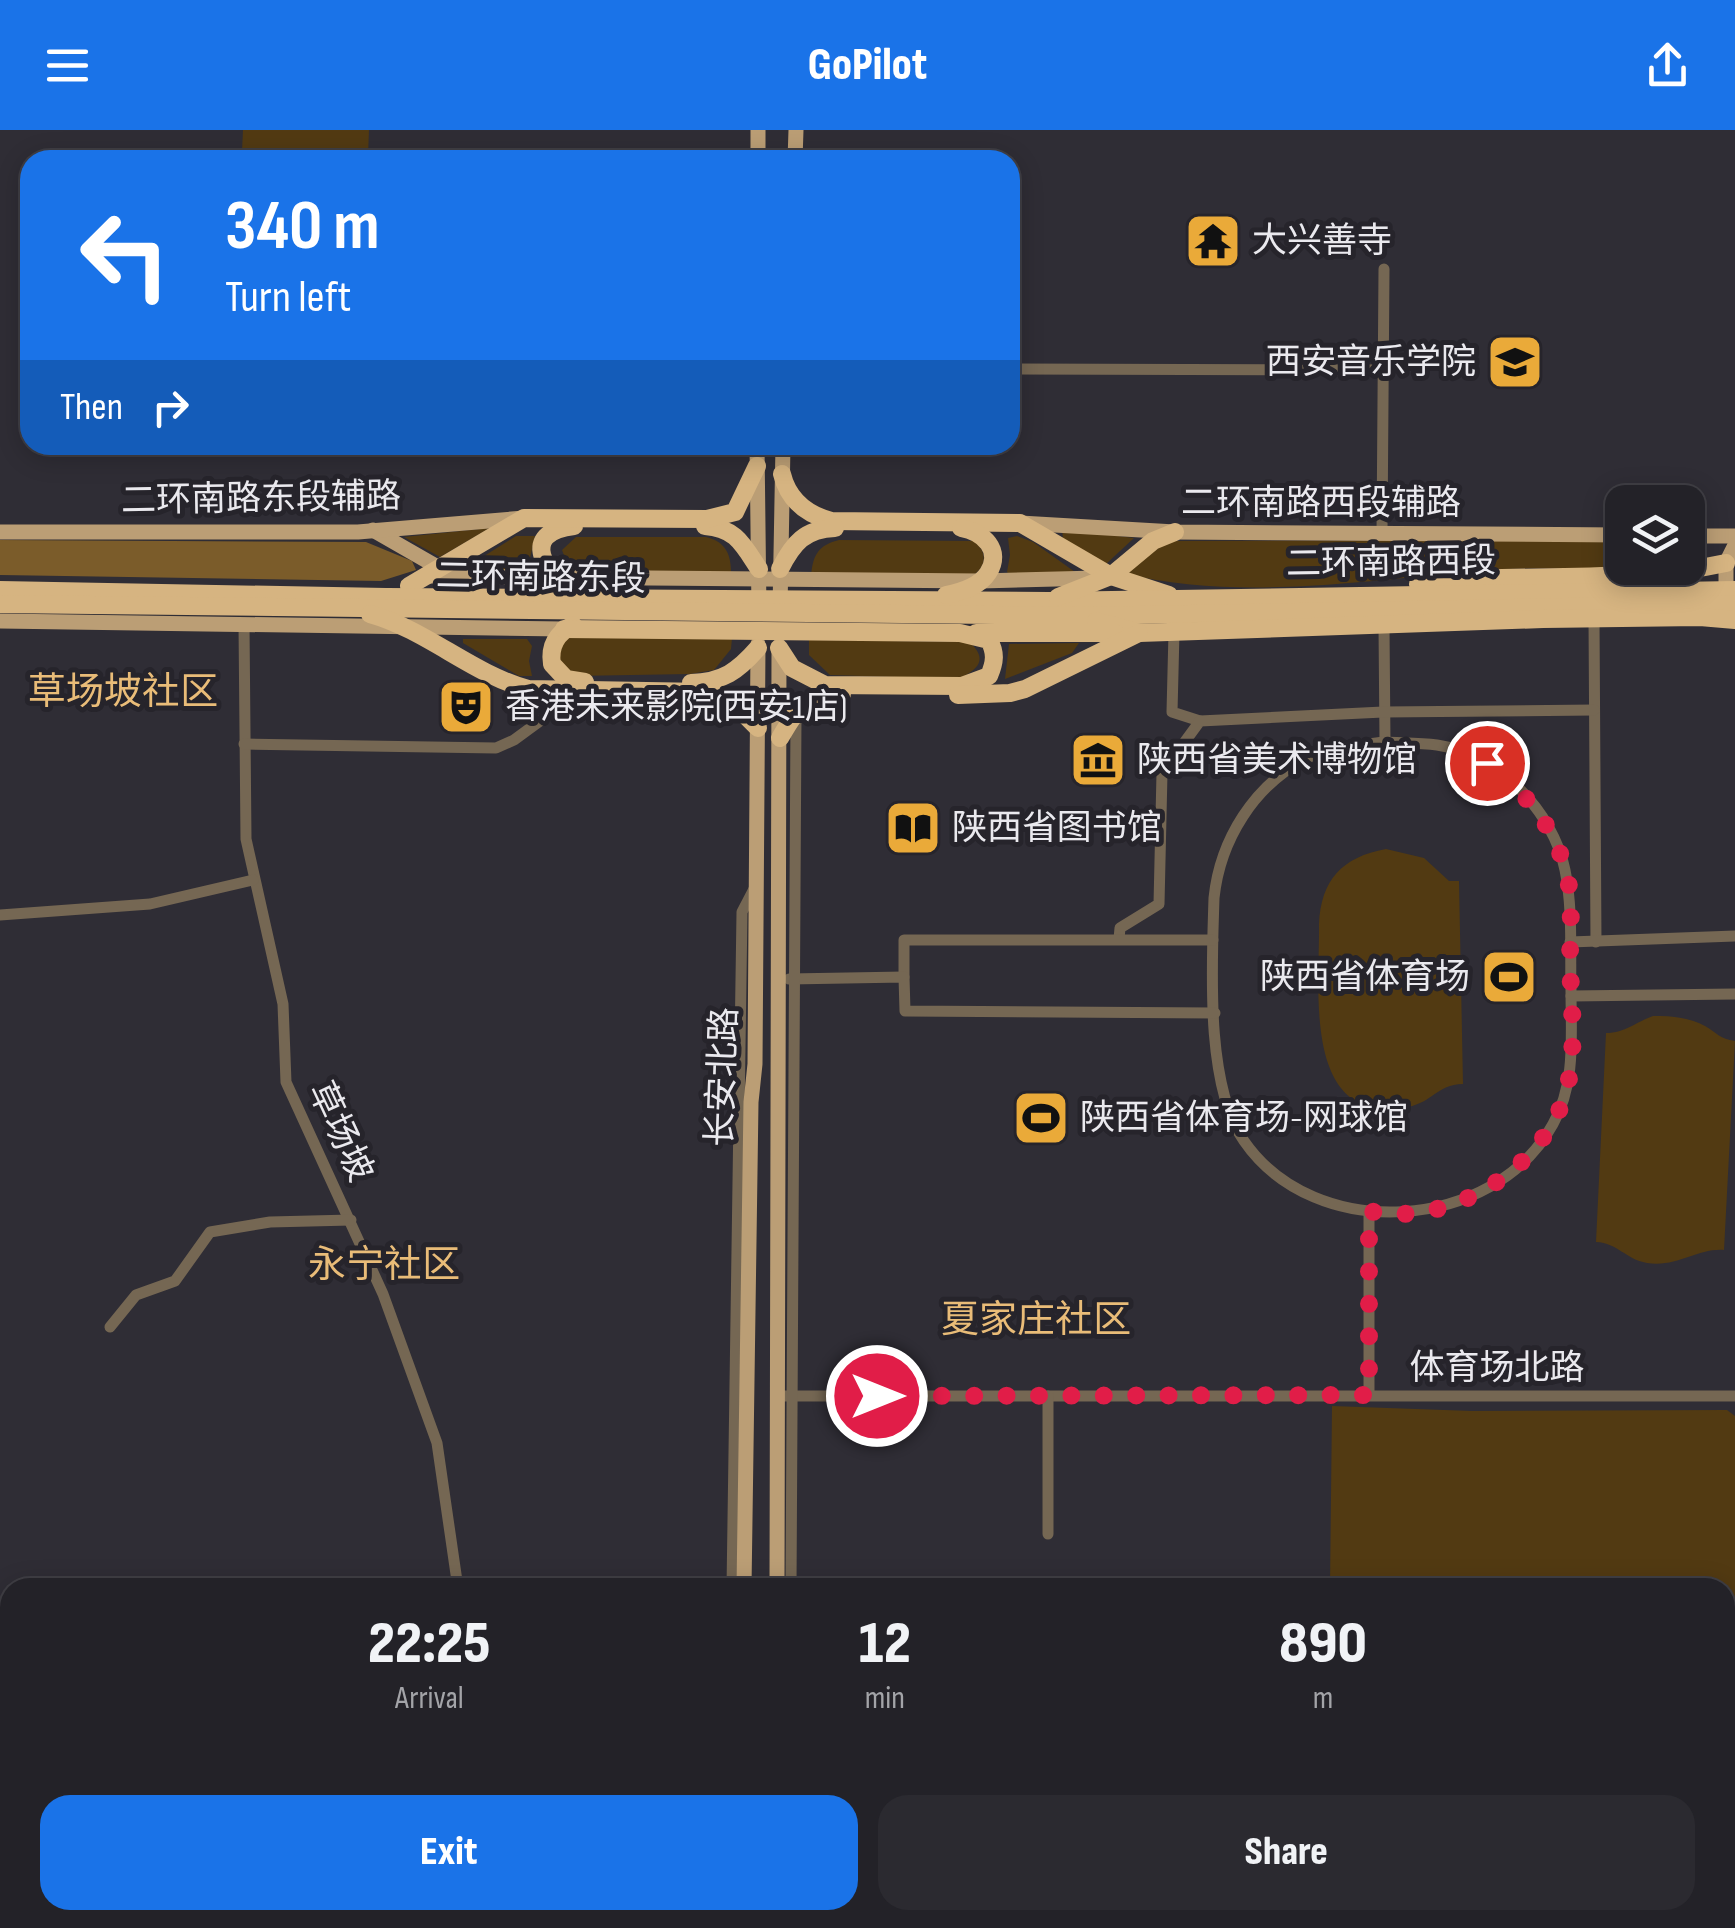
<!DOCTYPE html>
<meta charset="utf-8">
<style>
:root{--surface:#232228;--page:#2b2a30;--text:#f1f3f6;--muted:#a3a4a8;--line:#403f45;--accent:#1a73e8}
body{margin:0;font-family:"Sofia Sans Condensed","Noto Sans SC",sans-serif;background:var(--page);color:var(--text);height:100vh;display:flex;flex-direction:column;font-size:38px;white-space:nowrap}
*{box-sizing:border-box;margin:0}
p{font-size:32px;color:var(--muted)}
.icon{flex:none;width:55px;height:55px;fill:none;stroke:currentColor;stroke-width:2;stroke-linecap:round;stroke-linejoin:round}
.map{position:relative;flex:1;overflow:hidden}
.sheet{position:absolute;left:0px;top:1448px;width:1735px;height:352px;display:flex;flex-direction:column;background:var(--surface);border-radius:30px 30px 0 0;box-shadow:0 5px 25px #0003,0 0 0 2px var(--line)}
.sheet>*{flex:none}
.banner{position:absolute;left:20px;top:20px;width:1000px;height:305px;border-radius:30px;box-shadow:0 5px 25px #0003,0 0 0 2px var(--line);background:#1a73e8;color:#fff;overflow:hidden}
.fabs{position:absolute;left:1605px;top:355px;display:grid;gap:20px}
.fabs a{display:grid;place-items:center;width:100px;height:100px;border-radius:20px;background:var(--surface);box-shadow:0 5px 25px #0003,0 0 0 2px var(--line);font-size:50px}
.pin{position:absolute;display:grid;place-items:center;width:85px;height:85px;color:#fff;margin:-42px;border:5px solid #fff;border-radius:50%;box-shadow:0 2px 10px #0007}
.me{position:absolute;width:110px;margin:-55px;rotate:90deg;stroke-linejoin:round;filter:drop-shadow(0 0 8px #0008)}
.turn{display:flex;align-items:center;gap:35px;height:210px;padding:0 40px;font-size:45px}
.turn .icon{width:130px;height:130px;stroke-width:2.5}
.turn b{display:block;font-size:70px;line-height:85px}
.then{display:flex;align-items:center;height:95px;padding:0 40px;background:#0003;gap:20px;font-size:38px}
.eta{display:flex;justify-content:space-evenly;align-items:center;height:170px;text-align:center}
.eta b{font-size:60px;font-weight:800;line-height:70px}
.button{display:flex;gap:20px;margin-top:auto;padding:20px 40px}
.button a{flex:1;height:115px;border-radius:30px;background:var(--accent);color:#fff;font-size:40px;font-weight:800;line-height:115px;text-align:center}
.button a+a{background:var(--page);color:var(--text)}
header{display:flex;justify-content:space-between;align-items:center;height:130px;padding:0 40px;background:var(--accent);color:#fff;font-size:45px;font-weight:800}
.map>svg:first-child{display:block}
.green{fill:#523a12}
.forest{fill:#7b5c2a}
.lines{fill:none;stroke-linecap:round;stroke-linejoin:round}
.minor{stroke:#756753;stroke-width:11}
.major{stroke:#bb9e75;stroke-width:15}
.highway{stroke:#d6b481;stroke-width:18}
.route{stroke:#e11d48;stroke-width:18;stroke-dasharray:0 32.4}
.labels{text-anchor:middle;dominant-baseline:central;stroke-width:10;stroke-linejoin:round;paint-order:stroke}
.poi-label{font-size:35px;fill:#eae9ee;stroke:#26242b;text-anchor:start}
.street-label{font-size:35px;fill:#eae9ee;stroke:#26242b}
.neighbourhood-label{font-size:38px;fill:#e9bc78;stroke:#26242b}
</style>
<header><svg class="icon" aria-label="menu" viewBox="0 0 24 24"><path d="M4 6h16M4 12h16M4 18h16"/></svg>GoPilot<svg class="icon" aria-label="share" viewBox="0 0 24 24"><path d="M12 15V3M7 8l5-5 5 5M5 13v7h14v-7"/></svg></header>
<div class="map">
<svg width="1735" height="1798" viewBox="0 0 1735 1798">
<rect width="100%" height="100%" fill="#2f2d35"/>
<g class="green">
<path d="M 243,0 L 369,0 L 368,26 L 242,21 Z"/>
<path d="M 490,398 L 440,427 L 404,407 Z"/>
<path d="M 1062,399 L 1134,408 L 1105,435 L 1063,409 Z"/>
<path d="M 516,406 L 535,406 L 530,428 L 535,441 L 473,441 L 473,433 Z"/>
<path d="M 1017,406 L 1033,412 L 1075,442 L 1011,446 L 1007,442 L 1010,425 L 1008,408 Z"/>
<path d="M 576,407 L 706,407 C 726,412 731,424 731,444 L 579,444 L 569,439 L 562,420 Z"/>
<path d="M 839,410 L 974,411 C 989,424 986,438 970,447 L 811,445 C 813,424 819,415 839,410 Z"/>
<path d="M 1622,410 L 1622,436 L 1609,439 C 1569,439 1527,437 1487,440 C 1367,450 1240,472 1122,443 L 1169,411 Z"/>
<path d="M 566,507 L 732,508 L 731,519 L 714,540 L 690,544 L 574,546 L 557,528 Z"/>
<path d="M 463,509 L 527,509 L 532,516 L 529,531 L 532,546 L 519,546 L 463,513 Z"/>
<path d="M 809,510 L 969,512 C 989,529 978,540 958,549 L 830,545 L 809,525 Z"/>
<path d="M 1079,513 L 1072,523 L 1005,549 L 1009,514 Z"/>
<path d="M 1386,719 L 1424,728 L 1449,751 L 1459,751 L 1463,954 C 1436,955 1433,972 1408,977 C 1301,998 1320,859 1319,794 C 1321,750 1342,727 1386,719 Z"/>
<path d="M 1653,886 C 1671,886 1689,887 1705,896 C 1717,903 1720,909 1735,911 L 1724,1120 C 1697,1118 1677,1138 1647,1133 C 1625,1129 1618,1113 1596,1112 L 1606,903 C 1625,903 1636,892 1653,886 Z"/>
<path d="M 1332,1276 L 1472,1281 L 1727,1280 L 1735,1286 L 1735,1506 L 1725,1506 L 1725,1458 L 1330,1457 Z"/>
<path d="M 1725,1537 L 1735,1537 L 1735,1798 L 1198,1798 L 1198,1790 L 1725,1790 Z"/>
</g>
<path class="forest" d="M 0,410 L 366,412 L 412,431 L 416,440 L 381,451 L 0,445 Z"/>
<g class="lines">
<g class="minor">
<path d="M 1010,239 L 1383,240"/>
<path d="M 1382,403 L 1384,139"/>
<path d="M 1594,489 L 1596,812"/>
<path d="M 244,495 L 246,709 L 283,874 L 286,952 L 383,1164 L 437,1313 L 458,1458"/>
<path d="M 1384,497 L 1385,612"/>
<path d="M 1174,502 L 1172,582 L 1200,591"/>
<path d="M 1385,612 C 1402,613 1420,613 1437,615 C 1498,624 1553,681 1565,740 C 1573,779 1570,822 1571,861 C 1571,905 1576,954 1553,994 C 1494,1102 1315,1114 1244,1011 C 1205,955 1212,836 1214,768 C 1220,710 1254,655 1307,628 C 1331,616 1359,615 1385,612 Z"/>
<path d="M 244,614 L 496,618 L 514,610 L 559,577 L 559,560"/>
<path d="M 0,785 L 150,774 L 253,750"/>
<path d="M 1119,809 L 1120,798 L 1159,774 L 1162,643 L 1200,591 L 1383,582 L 1594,580"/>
<path d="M 1570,812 L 1735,806"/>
<path d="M 904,847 L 904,810 L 1213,810"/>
<path d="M 789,849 L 904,847 L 905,881 L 1215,883"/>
<path d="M 1571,866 L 1735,864"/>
<path d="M 1369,1081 L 1369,1265"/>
<path d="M 110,1197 L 136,1165 L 175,1151 L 210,1102 L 270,1092 L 351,1090"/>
<path d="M 779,1266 L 1735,1266"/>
<path d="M 1048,1266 L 1048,1404"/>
<path d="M 732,1458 L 742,782 L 755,757"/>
<path d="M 791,1458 L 796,587"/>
<path d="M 1725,1515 L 1735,1515"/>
<path d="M 522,1790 L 522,1798"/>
<path d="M 1185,1790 L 1185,1798"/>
<path d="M 729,1798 L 729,1790"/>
<path d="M 786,1798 L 787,1790"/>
</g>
<g class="major">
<path d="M 758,30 L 758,0"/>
<path d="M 795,30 L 796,0"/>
<path d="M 757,315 L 759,481"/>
<path d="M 1020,393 L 1175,402 L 1622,405"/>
<path d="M 373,400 L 448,443"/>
<path d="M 0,402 L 358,402 L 524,388"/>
<path d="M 1688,406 L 1735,406"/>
<path d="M 428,446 L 980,451 L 1097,448"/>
<path d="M 1726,469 L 1726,433 L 1735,415"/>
<path d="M 780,479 L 783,315"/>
<path d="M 0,491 L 564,499"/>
<path d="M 744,1458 L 751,972 L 755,934 L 758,514"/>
<path d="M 777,1458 L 779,517"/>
<path d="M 742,1798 L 742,1790"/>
<path d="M 771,1798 L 771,1790"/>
</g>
<g class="highway">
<path d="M 782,344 C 788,369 806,384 831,391 L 1020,393 L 1111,446 L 1169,465"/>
<path d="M 574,396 C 517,403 546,444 575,465"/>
<path d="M 705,396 C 736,398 743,415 759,439"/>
<path d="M 780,439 C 793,413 805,399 835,398"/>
<path d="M 1418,454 C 1521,441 1624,455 1726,433"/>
<path d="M 409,456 L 524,388 L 707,389 L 735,382 L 757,336"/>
<path d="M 0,460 L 386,467 L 1048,471 L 1735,460"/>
<path d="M 946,465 C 961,462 979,457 988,443 C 1003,420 983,402 961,398"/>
<path d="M 1058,467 L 1111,446 L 1153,411 L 1175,402"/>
<path d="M 0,474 L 1081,486 L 1735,474"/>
<path d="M 370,484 C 427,500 472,544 528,559 L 706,562 C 730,568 741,581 758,598"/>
<path d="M 1096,491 L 1139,503 L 1543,489 L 1700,487 L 1735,490"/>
<path d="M 573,495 C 557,503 549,516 552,534 L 566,549 L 585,552"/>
<path d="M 564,499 L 960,503 L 989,510 C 996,523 995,532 989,546 L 962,556 L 825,555 L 792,538 L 779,518"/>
<path d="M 976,503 L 1115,503"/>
<path d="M 691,553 C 723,552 738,541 758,518"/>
<path d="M 958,565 L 1010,563 L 1025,559 L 1139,503"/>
<path d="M 780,608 C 797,579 805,566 842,564"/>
</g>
</g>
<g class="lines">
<path class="route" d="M 877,1266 L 1369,1265 L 1369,1081 C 1446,1098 1539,1042 1564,968 C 1578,927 1571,875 1570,832 C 1570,801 1574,763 1564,734 C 1549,689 1523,661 1487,633"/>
</g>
<defs>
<g id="temple-square" transform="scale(2.875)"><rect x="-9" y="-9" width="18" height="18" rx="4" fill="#eaaa39" stroke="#26242b"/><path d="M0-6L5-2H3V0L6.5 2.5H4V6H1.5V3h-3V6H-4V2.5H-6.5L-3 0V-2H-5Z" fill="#111"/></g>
<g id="university-square" transform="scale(2.875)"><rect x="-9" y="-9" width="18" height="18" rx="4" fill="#eaaa39" stroke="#26242b"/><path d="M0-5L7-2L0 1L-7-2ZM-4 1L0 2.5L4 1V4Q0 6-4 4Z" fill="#111"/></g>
<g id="theatre-square" transform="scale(2.875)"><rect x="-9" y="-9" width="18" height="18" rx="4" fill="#eaaa39" stroke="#26242b"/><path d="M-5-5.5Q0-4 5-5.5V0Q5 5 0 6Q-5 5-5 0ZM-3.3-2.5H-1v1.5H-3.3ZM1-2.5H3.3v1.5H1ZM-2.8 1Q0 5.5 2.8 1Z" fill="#111"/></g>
<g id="museum-square" transform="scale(2.875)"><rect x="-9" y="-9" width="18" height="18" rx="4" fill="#eaaa39" stroke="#26242b"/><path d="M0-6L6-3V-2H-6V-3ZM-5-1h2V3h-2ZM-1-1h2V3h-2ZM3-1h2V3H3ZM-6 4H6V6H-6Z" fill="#111"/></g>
<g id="library-square" transform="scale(2.875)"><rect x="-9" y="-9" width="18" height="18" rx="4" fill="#eaaa39" stroke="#26242b"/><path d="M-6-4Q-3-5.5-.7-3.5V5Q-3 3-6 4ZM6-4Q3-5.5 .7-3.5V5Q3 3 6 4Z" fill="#111"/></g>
<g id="stadium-square" transform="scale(2.875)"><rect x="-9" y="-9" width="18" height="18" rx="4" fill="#eaaa39" stroke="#26242b"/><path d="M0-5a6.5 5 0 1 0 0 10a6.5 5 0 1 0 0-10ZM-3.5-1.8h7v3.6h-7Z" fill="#111"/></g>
</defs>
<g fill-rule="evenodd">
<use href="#temple-square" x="1213" y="111"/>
<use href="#university-square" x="1515" y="232"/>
<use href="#theatre-square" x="466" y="577"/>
<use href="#museum-square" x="1098" y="630"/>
<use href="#library-square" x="913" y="698"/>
<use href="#stadium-square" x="1509" y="847"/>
<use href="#stadium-square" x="1041" y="988"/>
</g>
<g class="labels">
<g class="poi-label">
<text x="1252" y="111">大兴善寺</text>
<text x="1476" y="232" text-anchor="end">西安音乐学院</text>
<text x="505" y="577">香港未来影院(西安1店)</text>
<text x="1137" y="630">陕西省美术博物馆</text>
<text x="952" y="698">陕西省图书馆</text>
<text x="1470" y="847" text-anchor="end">陕西省体育场</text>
<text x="1080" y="988">陕西省体育场-网球馆</text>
</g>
<g class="street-label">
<text transform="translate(261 369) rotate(-1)">二环南路东段辅路</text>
<text x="1321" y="373">二环南路西段辅路</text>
<text transform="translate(1391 433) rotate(-1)">二环南路西段</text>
<text transform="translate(541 448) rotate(1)">二环南路东段</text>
<text transform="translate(723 947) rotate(-88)">长安北路</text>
<text transform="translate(340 1002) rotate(65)">草场坡</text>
<text x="1497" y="1238">体育场北路</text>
</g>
<g class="neighbourhood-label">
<text x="123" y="562">草场坡社区</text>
<text x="384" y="1135">永宁社区</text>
<text x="1036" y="1190">夏家庄社区</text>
</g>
</g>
</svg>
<div class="fabs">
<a><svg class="icon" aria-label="layers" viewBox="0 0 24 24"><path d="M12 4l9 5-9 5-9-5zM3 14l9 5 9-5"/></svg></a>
</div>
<div class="pin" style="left:1487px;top:633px;background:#d93025"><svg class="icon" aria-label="arrive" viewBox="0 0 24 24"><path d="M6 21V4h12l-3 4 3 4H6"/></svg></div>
<svg class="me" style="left:877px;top:1266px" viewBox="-20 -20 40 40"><circle r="17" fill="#e11d48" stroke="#fff" stroke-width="3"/><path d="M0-11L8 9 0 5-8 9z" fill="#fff"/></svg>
<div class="banner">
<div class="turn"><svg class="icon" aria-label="left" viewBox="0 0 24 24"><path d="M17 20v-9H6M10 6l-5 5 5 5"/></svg><div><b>340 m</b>Turn left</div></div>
<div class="then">Then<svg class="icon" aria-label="right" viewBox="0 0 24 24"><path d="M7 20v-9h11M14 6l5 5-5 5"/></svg></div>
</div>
<section class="sheet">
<div class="eta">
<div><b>22:25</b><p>Arrival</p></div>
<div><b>12</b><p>min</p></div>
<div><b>890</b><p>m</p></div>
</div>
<div class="button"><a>Exit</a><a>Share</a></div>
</section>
</div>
